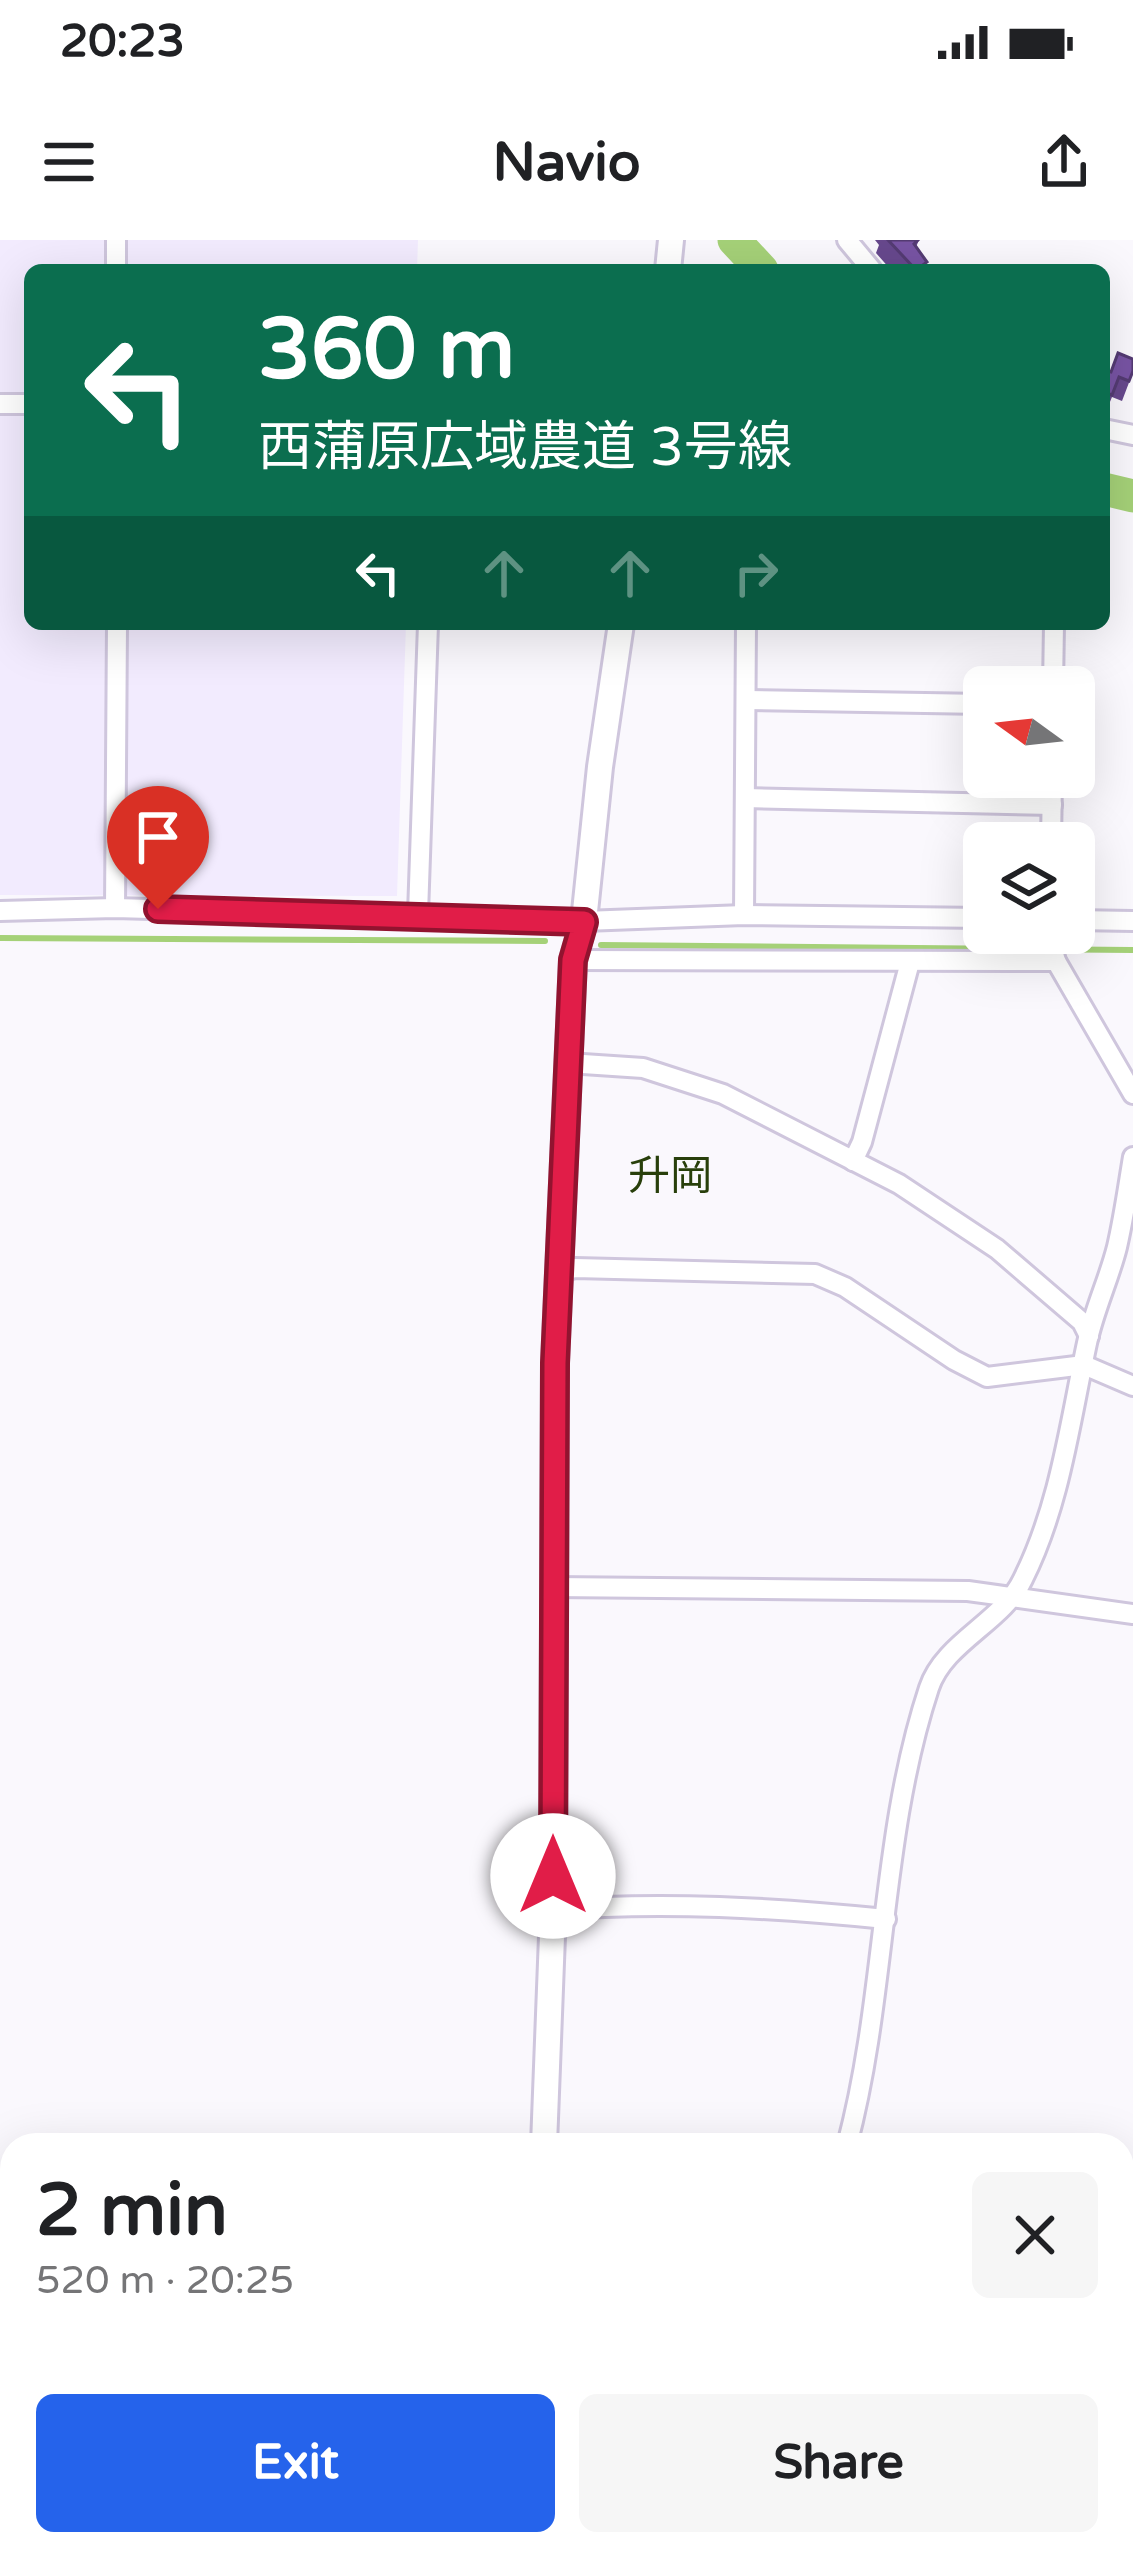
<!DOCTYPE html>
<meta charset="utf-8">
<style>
:root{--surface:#fff;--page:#f6f6f6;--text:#202124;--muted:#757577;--accent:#2563eb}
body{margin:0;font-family:"Varela Round","Noto Sans JP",sans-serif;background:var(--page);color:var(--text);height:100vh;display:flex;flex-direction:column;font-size:45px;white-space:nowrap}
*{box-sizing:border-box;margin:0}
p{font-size:39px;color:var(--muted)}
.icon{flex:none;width:66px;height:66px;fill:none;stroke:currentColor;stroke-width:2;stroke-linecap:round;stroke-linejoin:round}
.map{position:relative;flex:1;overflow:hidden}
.sheet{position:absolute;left:0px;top:1893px;width:1134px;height:423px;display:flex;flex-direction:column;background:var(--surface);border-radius:36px 36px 0 0;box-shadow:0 12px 48px #0002}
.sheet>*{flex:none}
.banner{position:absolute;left:24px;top:24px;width:1086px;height:366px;border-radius:18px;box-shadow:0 12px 48px #0002;background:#0b6e4f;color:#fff;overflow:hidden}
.needle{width:78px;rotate:285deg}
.controls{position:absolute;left:963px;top:426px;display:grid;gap:24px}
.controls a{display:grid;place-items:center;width:132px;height:132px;border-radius:18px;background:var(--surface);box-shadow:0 12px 48px #0002;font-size:60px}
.pin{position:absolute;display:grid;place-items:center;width:102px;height:102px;color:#fff;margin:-123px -51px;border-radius:50% 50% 50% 0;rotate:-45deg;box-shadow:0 0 12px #0007}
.pin .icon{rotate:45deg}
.me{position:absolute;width:132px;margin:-66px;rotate:0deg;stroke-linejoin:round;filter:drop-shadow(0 0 9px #0008)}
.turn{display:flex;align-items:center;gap:42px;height:252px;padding:0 36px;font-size:54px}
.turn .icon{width:156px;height:156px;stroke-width:2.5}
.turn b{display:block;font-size:84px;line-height:102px}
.lanes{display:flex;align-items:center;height:114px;padding:0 36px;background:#0003;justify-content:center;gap:60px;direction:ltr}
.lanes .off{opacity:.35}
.round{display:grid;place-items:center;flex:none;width:126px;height:126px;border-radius:18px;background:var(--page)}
.head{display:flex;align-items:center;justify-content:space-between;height:204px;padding:0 36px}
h1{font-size:72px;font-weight:700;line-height:90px}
.action{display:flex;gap:24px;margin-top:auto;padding:24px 36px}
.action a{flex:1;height:138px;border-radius:18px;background:var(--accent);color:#fff;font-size:48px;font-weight:700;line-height:138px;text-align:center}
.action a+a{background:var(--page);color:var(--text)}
.status{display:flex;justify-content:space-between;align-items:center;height:84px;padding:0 60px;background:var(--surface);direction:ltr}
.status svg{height:33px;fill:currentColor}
header{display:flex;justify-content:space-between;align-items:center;height:156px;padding:0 36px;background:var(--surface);font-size:54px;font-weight:700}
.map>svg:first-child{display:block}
.built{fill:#f2ebfe}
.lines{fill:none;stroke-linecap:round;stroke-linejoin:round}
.stream{stroke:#a5d178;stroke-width:6}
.river{stroke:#a5d178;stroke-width:33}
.minor-casing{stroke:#cfc6dd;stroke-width:24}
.major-casing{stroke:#cfc6dd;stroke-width:30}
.minor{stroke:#fff;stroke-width:18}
.major{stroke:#fff;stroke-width:24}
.wall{fill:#67488d}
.building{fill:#7854a4;stroke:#543b73;stroke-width:3}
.route-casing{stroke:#92132f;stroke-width:30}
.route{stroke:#e11d48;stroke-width:21}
.labels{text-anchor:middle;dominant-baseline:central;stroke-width:9;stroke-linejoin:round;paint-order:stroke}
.neighbourhood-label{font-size:42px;fill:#283f0b;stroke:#faf8fd}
</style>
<div class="status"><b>20:23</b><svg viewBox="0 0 49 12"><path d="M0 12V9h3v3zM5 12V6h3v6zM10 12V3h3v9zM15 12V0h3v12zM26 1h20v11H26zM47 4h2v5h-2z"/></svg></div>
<header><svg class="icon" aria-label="menu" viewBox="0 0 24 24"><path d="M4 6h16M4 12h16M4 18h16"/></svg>Navio<svg class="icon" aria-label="share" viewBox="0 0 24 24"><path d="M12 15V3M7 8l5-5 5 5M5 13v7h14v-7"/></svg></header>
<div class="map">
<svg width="1133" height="2314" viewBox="0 0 1133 2314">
<rect width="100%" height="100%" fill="#faf8fd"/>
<path class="built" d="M 0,0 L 418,0 L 417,30 L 30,30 L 30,384 L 406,384 L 397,656 L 0,655 Z"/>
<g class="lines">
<g class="stream">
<path d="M 0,698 L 545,701"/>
<path d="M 601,705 L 1133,710"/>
</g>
<g class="river">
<path d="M 734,0 L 762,30"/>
<path d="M 1104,249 L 1133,256"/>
</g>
<g class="minor-casing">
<g id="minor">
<path d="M 116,0 L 116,30"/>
<path d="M 847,0 L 872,30"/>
<path d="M 0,164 L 30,164"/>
<path d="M 1104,189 L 1133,195"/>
<path d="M 1053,447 L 1054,384"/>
<path d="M 746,460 L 984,464"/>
<path d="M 745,558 L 1052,565"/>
<path d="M 1051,603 L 1052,537"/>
<path d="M 115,668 L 117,384"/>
<path d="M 0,671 L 115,668 L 584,681 L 744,675 L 984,678"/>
<path d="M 418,674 L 428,384"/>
<path d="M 744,675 L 746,384"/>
<path d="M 1074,680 L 1133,681"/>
<path d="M 1048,693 L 1056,721 L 1133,854"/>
<path d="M 573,720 L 1056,721"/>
<path d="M 568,823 L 643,828 L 723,854 L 899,944 L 997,1009 L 1082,1082 L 1089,1096"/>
<path d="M 853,921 L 862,902 L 910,722"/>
<path d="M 559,1032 L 575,1028 L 815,1034 L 845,1047 L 954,1120 L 987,1137 L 1084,1125 L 1133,1146"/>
<path d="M 553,1347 L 968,1351 L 1133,1374"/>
<path d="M 553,1670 C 663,1661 776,1668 886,1679"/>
<path d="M 847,1905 C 887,1755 880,1596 929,1448 C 944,1402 1003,1382 1023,1339 C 1060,1265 1070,1182 1087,1103 C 1094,1070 1109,1039 1117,1007 C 1124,977 1128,947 1133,917"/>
<path d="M 1122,1940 L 1133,1935"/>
<path d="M 797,2304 L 800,2314"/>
<path d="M 1061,2304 L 1066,2314"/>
<path d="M 660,2314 L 661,2304"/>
</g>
</g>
<g class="major-casing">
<g id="major">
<path d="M 668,30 L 671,0"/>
<path d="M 544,1905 L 553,1670 L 555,1122 L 573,720 L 584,681 L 600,527 L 621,384"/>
<path d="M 510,2314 L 510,2304"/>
</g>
</g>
<use href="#minor" class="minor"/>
<use href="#major" class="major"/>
</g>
<g class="wall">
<path d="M 875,0 L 919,0 L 916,7 L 924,30 L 891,30 L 876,13 L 879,5 Z"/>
<path d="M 1104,130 L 1111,132 L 1133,132 L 1122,161 L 1112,157 L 1105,174 Z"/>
</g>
<g class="building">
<path d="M 888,0 L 918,0 L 914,4 L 927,22 L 916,30 Z"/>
<path d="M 1118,113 L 1133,119 L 1133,131 L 1129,141 L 1119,137 L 1112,155 L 1104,152 L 1104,130 L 1111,132 Z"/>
</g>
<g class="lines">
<g class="route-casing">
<path id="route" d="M 158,669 L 584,682 L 573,720 L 555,1123 L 553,1636"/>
</g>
<use href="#route" class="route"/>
</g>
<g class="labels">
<g class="neighbourhood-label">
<text x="670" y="936">升岡</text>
</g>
</g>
</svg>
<div class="controls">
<a><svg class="needle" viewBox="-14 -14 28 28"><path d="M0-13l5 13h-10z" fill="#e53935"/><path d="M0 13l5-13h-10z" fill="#757577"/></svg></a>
<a><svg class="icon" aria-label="layers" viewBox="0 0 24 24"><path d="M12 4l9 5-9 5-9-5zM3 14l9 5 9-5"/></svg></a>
</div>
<div class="pin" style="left:158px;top:669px;background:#d93025"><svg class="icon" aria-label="arrive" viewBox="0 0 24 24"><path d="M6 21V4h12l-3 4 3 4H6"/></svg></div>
<svg class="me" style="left:553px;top:1636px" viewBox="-20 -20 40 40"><circle r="19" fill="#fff"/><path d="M0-13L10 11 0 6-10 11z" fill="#e11d48"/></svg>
<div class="banner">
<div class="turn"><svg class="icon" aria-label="left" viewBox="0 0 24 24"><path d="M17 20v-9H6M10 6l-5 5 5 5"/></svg><div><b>360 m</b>西蒲原広域農道 3号線</div></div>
<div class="lanes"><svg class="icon" aria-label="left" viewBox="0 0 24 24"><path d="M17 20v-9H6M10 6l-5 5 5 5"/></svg><svg class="icon off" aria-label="ahead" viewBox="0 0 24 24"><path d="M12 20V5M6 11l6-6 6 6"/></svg><svg class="icon off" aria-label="ahead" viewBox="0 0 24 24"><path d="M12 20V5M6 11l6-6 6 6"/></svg><svg class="icon off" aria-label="right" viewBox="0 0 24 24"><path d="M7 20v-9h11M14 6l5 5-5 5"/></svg></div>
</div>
<section class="sheet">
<div class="head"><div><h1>2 min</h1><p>520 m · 20:25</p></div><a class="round"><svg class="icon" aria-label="close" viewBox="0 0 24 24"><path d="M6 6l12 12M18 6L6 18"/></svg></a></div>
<div class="action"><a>Exit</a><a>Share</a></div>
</section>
</div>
